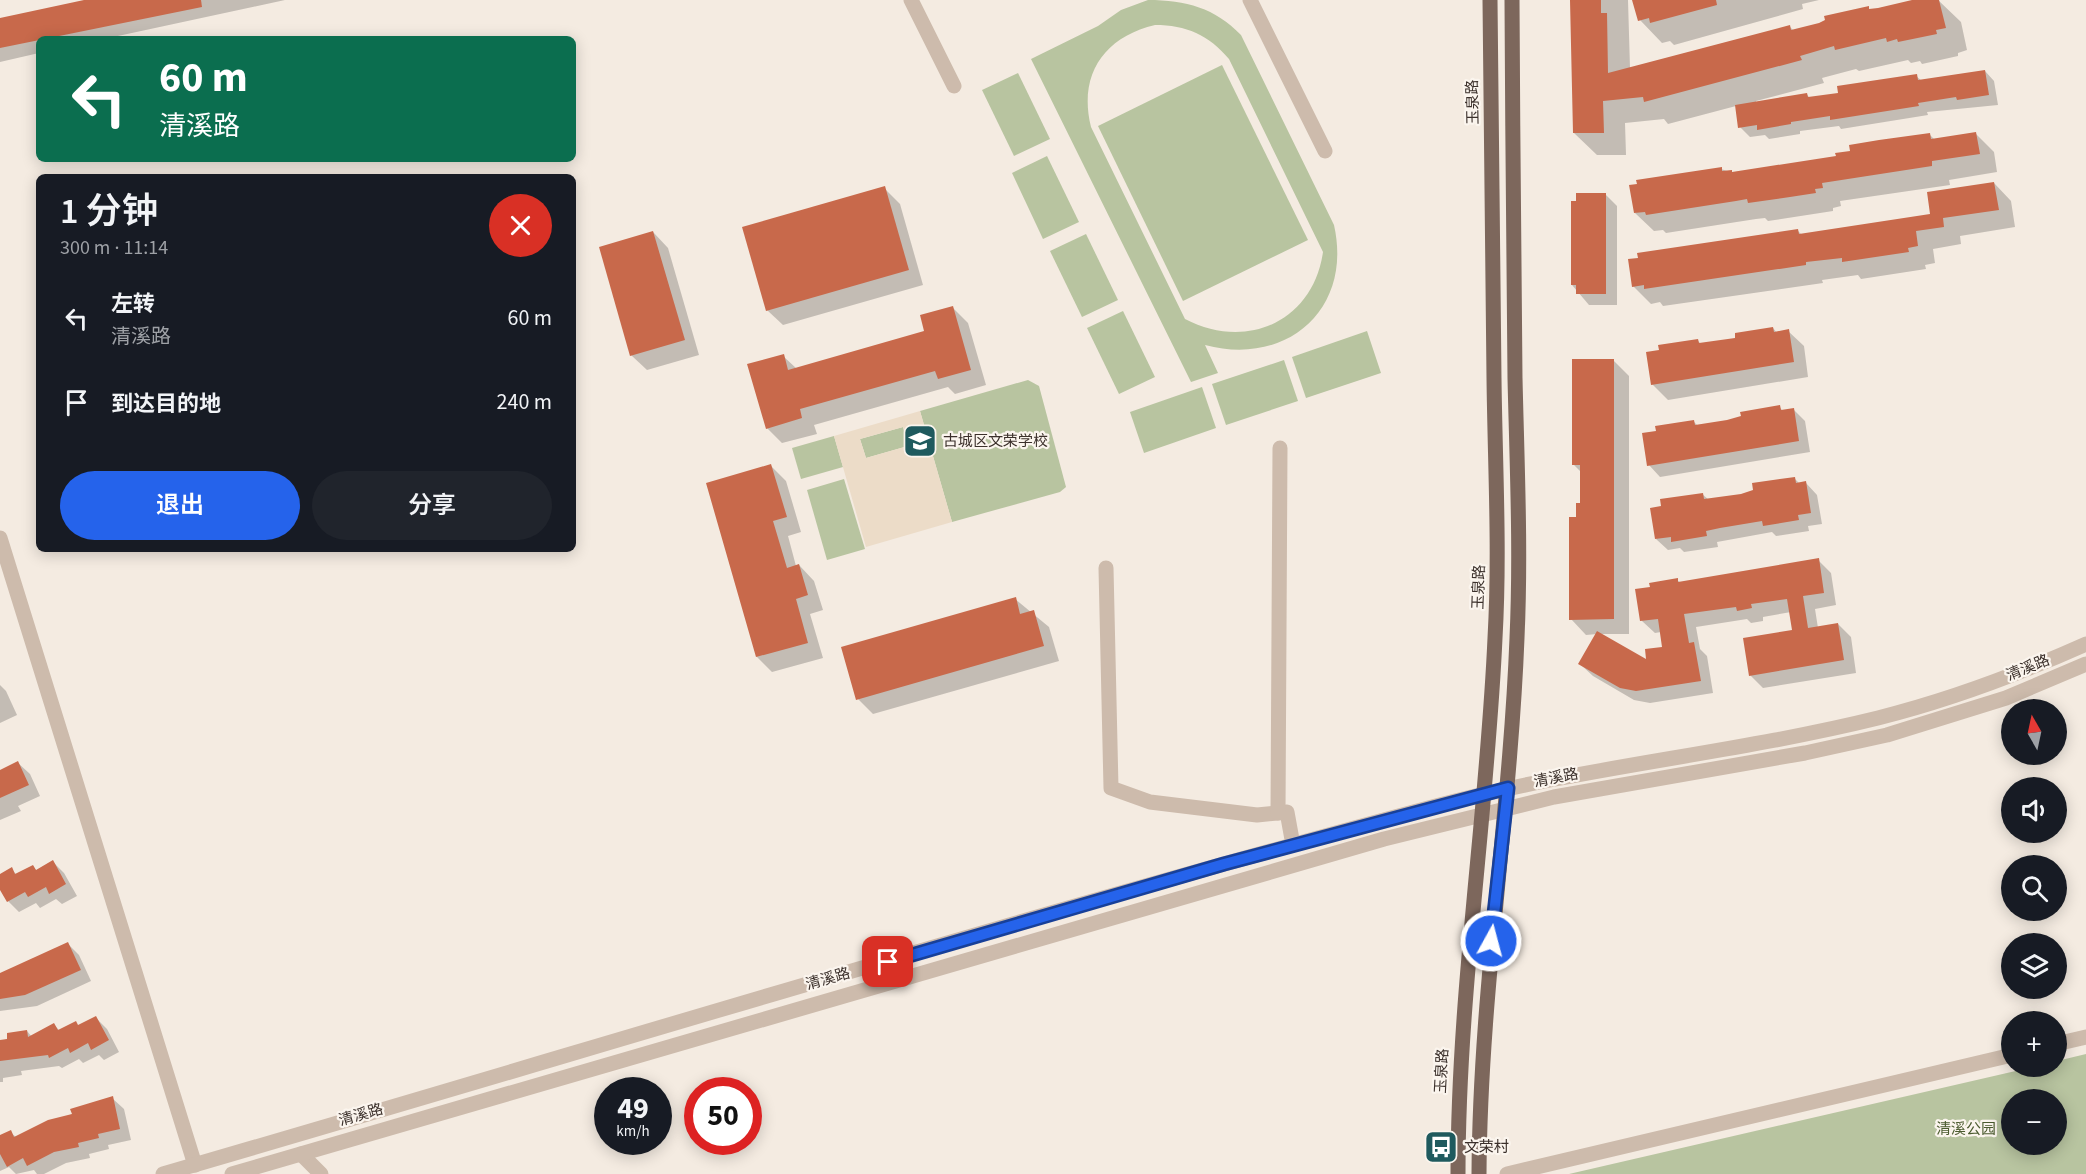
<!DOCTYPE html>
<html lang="zh">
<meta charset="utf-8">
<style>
:root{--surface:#171b24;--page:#20242c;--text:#f1f3f6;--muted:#9ea1a6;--accent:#2563eb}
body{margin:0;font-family:"Source Sans 3","Noto Sans SC",sans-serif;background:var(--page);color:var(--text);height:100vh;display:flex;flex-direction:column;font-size:22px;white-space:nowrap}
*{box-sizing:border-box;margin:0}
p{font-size:20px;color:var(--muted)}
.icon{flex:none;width:33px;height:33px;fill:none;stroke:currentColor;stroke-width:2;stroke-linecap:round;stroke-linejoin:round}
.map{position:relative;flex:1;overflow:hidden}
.sheet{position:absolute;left:36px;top:174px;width:540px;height:378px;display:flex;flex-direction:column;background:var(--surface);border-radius:9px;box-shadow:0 3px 15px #0003}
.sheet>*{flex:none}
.hud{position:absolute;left:36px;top:36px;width:540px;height:126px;border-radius:9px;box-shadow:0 3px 15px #0003;background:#0b6e4f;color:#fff;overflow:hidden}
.needle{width:39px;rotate:351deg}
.fabs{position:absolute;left:2001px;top:699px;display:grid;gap:12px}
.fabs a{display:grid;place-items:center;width:66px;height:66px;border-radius:50%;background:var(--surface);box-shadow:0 3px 15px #0003;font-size:30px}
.speed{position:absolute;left:594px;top:1077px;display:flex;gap:12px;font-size:30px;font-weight:700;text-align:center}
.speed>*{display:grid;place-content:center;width:78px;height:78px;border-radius:50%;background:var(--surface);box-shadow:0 3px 15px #0003;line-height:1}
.speed small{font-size:15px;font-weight:400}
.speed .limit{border:9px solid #d22;background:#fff;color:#111}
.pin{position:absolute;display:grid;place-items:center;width:51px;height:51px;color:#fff;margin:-26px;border-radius:12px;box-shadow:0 3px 9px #0006}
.me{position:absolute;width:66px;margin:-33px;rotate:7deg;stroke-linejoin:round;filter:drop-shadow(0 0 4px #0008)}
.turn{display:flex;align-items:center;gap:21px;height:126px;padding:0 24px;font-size:27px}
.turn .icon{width:78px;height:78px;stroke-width:2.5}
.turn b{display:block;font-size:42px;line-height:51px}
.round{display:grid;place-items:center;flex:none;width:63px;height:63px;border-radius:32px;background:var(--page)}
.headline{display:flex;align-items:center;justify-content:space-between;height:102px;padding:0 24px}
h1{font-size:36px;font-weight:600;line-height:45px}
.button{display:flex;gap:12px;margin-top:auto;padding:12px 24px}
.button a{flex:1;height:69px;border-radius:36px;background:var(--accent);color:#fff;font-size:24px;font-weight:600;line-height:69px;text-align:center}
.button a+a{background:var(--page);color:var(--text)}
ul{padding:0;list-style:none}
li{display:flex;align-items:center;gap:18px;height:84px;padding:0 24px}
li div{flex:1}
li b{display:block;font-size:22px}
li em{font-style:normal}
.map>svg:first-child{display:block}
.green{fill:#b8c4a0;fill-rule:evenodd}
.plaza{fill:#ecdcc8;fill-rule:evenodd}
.shadow{fill:#0003}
.building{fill:#c8694b}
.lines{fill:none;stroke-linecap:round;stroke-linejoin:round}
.minor{stroke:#cdbbac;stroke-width:15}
.major{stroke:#7d675c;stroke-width:15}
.route-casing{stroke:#184099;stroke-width:15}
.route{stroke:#2563eb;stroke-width:10}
.labels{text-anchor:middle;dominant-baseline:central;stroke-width:4.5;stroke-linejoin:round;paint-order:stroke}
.street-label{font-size:15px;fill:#3b302b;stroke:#fbf5ee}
.poi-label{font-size:15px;fill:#3b302b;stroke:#fbf5ee;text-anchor:start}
.park-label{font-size:15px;fill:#4a5a2e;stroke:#fbf5ee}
</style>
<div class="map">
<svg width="2086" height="1174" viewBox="0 0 2086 1174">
<rect width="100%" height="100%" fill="#f4ebe1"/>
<g class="green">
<path d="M 1148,0 C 1186,0 1215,8 1241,35 L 1334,225 C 1353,309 1287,367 1205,345 L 1218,373 L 1191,382 L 1031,59 L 1098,26 L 1121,10 ZM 1155,25 C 1186,25 1209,35 1229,59 L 1323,252 C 1313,322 1246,351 1185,319 L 1091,127 C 1078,75 1104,37 1155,25 Z"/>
<path d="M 1222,65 L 1308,240 L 1183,301 L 1098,126 Z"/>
<path d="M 1018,73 L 1050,139 L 1014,156 L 982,90 Z"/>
<path d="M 1047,156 L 1079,222 L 1043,239 L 1012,173 Z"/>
<path d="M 1086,234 L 1118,300 L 1082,317 L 1050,251 Z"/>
<path d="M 1123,311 L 1155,377 L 1119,394 L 1087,328 Z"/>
<path d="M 1367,331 L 1381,373 L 1306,398 L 1292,357 Z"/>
<path d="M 1284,360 L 1298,401 L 1226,425 L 1212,384 Z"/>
<path d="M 1028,380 L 1039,386 L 1066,487 L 1060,492 L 952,522 L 920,411 Z"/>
<path d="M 1202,387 L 1216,428 L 1144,453 L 1130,412 Z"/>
<path d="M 903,427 L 908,446 L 866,458 L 860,439 Z"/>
<path d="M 834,436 L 843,467 L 801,479 L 792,448 Z"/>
<path d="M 844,479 L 865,549 L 827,560 L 807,490 Z"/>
<path d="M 2086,1054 L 2086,1174 L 1569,1174 L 2033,1067 L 2056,1066 L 2057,1061 ZM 2012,1100 L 2056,1100 L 2056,1144 L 2012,1144 Z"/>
</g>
<path class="plaza" d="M 920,411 L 952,522 L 866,547 L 834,436 ZM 903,427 L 908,446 L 866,458 L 860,439 Z"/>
<g class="shadow">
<path d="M 89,0 L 285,0 L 104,39 L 39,39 L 39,53 L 0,62 L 0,19 Z"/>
<path d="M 1572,0 L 1628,0 L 1630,68 L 1789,26 L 1794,31 L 1819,24 L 1868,8 L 1871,10 L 1919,0 L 1938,0 L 1961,22 L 1967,50 L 1958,53 L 1958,56 L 1922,64 L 1920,61 L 1911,63 L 1908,60 L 1859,71 L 1856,69 L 1822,78 L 1824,83 L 1756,101 L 1756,103 L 1807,95 L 1810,98 L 1840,94 L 1916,76 L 1922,81 L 1985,71 L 1994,81 L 1998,105 L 1927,112 L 1928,115 L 1841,129 L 1839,126 L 1800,131 L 1800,134 L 1769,139 L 1765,135 L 1750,137 L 1740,127 L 1736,106 L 1668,124 L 1664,119 L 1625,123 L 1626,155 L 1597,155 L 1574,133 Z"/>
<path d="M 1634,0 L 1819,0 L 1802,4 L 1803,9 L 1674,45 L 1670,41 L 1662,43 L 1640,20 Z"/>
<path d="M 1976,134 L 1994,152 L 1997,172 L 1949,180 L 1950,185 L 1840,201 L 1841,206 L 1833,208 L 1833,211 L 1768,221 L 1765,218 L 1756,219 L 1666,233 L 1663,230 L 1654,231 L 1635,213 L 1721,169 L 1733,173 L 1838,158 L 1930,135 L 1935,140 Z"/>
<path d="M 1994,183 L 2011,201 L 2015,227 L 1960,236 L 1961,244 L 1933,249 L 1935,263 L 1925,265 L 1926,269 L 1861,279 L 1858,275 L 1822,280 L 1823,283 L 1663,306 L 1660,302 L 1651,304 L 1633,286 L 1797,230 L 1802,235 L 1932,215 Z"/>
<path d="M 884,188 L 900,204 L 923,285 L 783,325 L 767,310 Z"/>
<path d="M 1606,195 L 1617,206 L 1617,305 L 1589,305 L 1572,285 Z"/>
<path d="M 653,232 L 668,248 L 699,355 L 647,370 L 631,355 Z"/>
<path d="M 952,307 L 968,323 L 986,385 L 955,394 L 948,387 L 814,425 L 817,434 L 782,443 L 767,428 L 783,356 L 797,369 L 926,332 Z"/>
<path d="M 1773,328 L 1777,333 L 1788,331 L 1804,346 L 1808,377 L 1668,400 L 1652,384 L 1697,340 L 1702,345 L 1737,339 Z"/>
<path d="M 1613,360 L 1629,376 L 1629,634 L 1601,634 L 1648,662 L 1664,648 L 1661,632 L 1655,633 L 1642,621 L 1652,588 L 1677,580 L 1681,583 L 1818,560 L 1831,573 L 1836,605 L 1815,609 L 1818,628 L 1838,624 L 1851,637 L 1856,673 L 1763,688 L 1750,675 L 1794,631 L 1791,612 L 1763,617 L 1763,621 L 1751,623 L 1747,619 L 1696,627 L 1700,649 L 1707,656 L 1713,693 L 1650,703 L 1634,700 L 1593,676 L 1580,664 L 1597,634 L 1586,635 L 1571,619 L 1578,518 L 1581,504 L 1581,472 L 1574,465 Z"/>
<path d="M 1779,407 L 1783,411 L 1793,409 L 1805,421 L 1810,452 L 1660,477 L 1649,465 L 1657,432 L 1694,422 L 1698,426 L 1728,421 Z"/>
<path d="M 771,466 L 786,481 L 801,532 L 788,536 L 796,566 L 799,565 L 814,581 L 823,610 L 810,614 L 823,658 L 772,672 L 757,657 Z"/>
<path d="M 1794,478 L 1800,484 L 1806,483 L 1817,495 L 1822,524 L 1808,526 L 1809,531 L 1776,536 L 1772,532 L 1717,542 L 1718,547 L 1684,552 L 1680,548 L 1668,550 L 1656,539 L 1702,494 L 1709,500 L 1742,495 Z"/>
<path d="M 1015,599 L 1049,627 L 1059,661 L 873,714 L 858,699 Z"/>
<path d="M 0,685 L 6,691 L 17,715 L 0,723 Z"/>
<path d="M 18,763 L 30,774 L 40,796 L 18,806 L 21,811 L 0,820 L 0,771 Z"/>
<path d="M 53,862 L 64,873 L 77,896 L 62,904 L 56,899 L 40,908 L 36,903 L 19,912 L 8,901 L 0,886 L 0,875 L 11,869 L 17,875 L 33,867 L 37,871 Z"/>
<path d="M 68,944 L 79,955 L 91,981 L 37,1006 L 0,1011 L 0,974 Z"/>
<path d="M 96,1018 L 107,1029 L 119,1052 L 104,1060 L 99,1055 L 83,1063 L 79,1059 L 62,1068 L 59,1066 L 21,1071 L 22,1075 L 3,1078 L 3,1082 L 0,1082 L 0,1042 L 27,1031 L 32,1037 L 54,1025 L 60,1031 L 79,1026 Z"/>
<path d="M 112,1098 L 124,1109 L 131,1140 L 108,1145 L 109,1149 L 89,1154 L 90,1158 L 66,1163 L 44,1174 L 37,1174 L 34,1170 L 16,1174 L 9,1167 L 0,1171 L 0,1137 L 10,1132 L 16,1137 Z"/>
</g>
<g class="building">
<path d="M 84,0 L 201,0 L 202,7 L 0,48 L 0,18 Z"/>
<path d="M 1570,0 L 1601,0 L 1601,13 L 1607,13 L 1608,73 L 1790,25 L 1791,30 L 1819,23 L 1825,20 L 1824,16 L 1869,6 L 1869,9 L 1878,8 L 1912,0 L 1939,0 L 1946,28 L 1936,30 L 1937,34 L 1898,42 L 1897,39 L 1887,42 L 1886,38 L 1835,50 L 1834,46 L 1800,56 L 1802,60 L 1644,102 L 1643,97 L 1603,101 L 1604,133 L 1573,133 Z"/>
<path d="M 1632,0 L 1716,0 L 1717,5 L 1650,23 L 1649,18 L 1638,21 Z"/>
<path d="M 1985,70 L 1989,95 L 1957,100 L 1956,97 L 1918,103 L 1919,106 L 1830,120 L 1830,116 L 1791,122 L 1791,124 L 1757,130 L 1757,125 L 1738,128 L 1735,105 L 1807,93 L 1808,97 L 1838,93 L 1837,86 L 1917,74 L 1918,80 Z"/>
<path d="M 1976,132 L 1980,154 L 1932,161 L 1932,166 L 1822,183 L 1823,188 L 1815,189 L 1816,193 L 1790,197 L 1748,203 L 1747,199 L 1736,201 L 1646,215 L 1645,212 L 1634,213 L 1629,185 L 1637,184 L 1636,180 L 1722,167 L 1722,171 L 1732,170 L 1732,172 L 1836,156 L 1835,153 L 1850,151 L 1849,145 L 1879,140 L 1930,133 L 1931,139 Z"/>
<path d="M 1994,182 L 1999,210 L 1943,218 L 1944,227 L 1916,231 L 1918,246 L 1908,248 L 1909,252 L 1842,262 L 1842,258 L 1806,262 L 1806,265 L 1644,289 L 1644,285 L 1632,287 L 1628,259 L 1638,258 L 1637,253 L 1798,229 L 1799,234 L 1930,214 L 1927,192 Z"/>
<path d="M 885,186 L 909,270 L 766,311 L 742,227 Z"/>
<path d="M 1576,193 L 1606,193 L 1606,294 L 1576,294 L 1576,285 L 1571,285 L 1571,201 L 1576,201 Z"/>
<path d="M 653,231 L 685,340 L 630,356 L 599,247 Z"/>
<path d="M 953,306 L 971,370 L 938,379 L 935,371 L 800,409 L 802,418 L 766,429 L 747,364 L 784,354 L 788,370 L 924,331 L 920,315 Z"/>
<path d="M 1773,327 L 1774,332 L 1789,329 L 1794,362 L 1651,385 L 1646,352 L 1659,350 L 1658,345 L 1698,339 L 1699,343 L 1735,338 L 1735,333 Z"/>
<path d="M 1572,359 L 1614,359 L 1614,619 L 1569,620 L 1569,517 L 1576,517 L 1576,503 L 1580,503 L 1580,465 L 1572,465 Z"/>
<path d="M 1780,405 L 1781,410 L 1794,408 L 1799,441 L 1647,466 L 1642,433 L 1656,431 L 1655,426 L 1694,420 L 1695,425 L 1727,420 L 1741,416 L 1740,412 Z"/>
<path d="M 771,464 L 787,517 L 773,521 L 787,568 L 799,564 L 808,595 L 796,599 L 808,643 L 756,657 L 706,483 Z"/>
<path d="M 1795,477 L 1796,483 L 1806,481 L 1811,513 L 1798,515 L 1799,520 L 1763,526 L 1762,521 L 1720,528 L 1706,531 L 1707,536 L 1671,542 L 1671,537 L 1655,539 L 1650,508 L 1661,506 L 1660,499 L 1703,493 L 1704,499 L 1741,494 L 1753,490 L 1752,483 Z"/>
<path d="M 1819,558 L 1824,593 L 1803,596 L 1808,628 L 1838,623 L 1844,660 L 1749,676 L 1743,638 L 1792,630 L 1787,599 L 1751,604 L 1752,608 L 1737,611 L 1736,607 L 1684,614 L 1689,643 L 1694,642 L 1701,681 L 1636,691 L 1620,688 L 1578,664 L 1597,631 L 1646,659 L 1645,649 L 1662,647 L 1658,619 L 1640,621 L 1635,589 L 1650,587 L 1649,583 L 1678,578 L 1678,582 Z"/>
<path d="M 1016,597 L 1020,614 L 1034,610 L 1044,646 L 856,700 L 841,647 Z"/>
<path d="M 18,761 L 29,785 L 0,798 L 0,770 Z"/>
<path d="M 53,860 L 66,884 L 49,894 L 46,887 L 28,897 L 25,892 L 7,902 L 0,890 L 0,874 L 12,867 L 15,874 L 33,865 L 36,870 Z"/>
<path d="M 68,942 L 81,970 L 25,995 L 0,999 L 0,973 Z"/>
<path d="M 96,1016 L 109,1040 L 91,1050 L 88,1043 L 70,1053 L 68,1048 L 49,1058 L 48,1055 L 0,1061 L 0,1040 L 7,1039 L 7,1033 L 27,1030 L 28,1037 L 54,1023 L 58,1030 L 76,1021 L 78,1025 Z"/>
<path d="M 113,1096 L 120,1129 L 98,1134 L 99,1138 L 78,1143 L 79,1147 L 54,1152 L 27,1166 L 23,1158 L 7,1167 L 0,1154 L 0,1135 L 11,1130 L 14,1137 L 48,1120 L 72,1114 L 70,1109 Z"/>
</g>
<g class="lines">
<g class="minor">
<path d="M 911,0 L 954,86"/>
<path d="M 1250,0 L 1325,151"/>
<path d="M 0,538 L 195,1165"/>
<path d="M 1106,568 L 1111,788 L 1150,802 L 1257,815 L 1287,812 L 1293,845"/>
<path d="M 1278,813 L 1280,448"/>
<path d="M 2056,1044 L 2086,1037"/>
<path d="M 301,1154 L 321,1174"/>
<path d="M 163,1174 C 587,1051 1009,920 1436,806 C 1581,767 1732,754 1878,718 C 1950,700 2019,674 2086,644"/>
<path d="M 232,1174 L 1384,839 L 1554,797 L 1805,753 L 1887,735 L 2006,698 L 2086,664"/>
<path d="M 1507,1174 L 2012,1055"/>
</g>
<g class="major">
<path d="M 1458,1174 C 1458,994 1487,817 1495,638 C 1500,551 1495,465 1494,378 C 1492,252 1492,126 1490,0"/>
<path d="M 1479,1174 C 1480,994 1510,817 1517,638 C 1521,551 1517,465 1515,378 C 1513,252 1513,126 1512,0"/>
</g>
</g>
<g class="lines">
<g class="route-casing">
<path id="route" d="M 888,962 L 1224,864 L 1508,788 L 1491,941"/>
</g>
<use href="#route" class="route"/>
</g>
<defs>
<g id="school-square" transform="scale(1.725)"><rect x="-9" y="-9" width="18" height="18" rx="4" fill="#1f5a5e" stroke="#fbf5ee"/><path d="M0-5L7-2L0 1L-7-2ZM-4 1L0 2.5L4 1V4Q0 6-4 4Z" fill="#fff"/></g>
<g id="bus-square" transform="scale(1.725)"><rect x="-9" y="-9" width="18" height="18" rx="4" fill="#1f5a5e" stroke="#fbf5ee"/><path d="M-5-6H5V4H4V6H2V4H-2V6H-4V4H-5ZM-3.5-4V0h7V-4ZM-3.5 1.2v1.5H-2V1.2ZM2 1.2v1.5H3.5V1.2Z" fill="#fff"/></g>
</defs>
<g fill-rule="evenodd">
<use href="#school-square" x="920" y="441"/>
<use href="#bus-square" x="1441" y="1147"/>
</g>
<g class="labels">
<g class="street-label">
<text transform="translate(1473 102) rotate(-91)">玉泉路</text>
<text transform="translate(1479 587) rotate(-88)">玉泉路</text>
<text transform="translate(2028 668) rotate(-22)">清溪路</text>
<text transform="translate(1556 778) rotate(-11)">清溪路</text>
<text transform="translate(828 979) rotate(-16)">清溪路</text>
<text transform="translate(1442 1071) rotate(-87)">玉泉路</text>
<text transform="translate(361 1115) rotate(-16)">清溪路</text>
</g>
<g class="poi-label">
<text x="943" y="441">古城区文荣学校</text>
<text x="1464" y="1147">文荣村</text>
</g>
<g class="park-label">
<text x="1966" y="1129">清溪公园</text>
</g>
</g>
</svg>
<div class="fabs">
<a><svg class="needle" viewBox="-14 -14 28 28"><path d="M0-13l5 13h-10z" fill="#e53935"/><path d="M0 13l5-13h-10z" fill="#9ea1a6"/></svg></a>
<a><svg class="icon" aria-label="sound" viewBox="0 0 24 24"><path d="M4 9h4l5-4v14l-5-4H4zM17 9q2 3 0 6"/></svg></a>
<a><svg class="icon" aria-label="search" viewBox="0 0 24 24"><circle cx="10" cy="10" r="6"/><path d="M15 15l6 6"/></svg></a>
<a><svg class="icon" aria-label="layers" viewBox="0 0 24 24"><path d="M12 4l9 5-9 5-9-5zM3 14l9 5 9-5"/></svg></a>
<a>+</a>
<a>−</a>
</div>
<div class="speed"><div>49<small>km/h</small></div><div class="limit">50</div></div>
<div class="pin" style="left:888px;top:962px;background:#d93025"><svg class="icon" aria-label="arrive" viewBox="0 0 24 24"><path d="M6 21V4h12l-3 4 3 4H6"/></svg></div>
<svg class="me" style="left:1491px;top:941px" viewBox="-20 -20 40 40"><circle r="17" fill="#2563eb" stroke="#fff" stroke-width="3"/><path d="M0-11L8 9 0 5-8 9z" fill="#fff"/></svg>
<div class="hud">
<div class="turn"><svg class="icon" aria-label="left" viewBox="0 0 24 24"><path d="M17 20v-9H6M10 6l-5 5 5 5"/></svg><div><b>60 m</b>清溪路</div></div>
</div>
<section class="sheet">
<div class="headline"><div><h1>1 分钟</h1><p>300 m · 11:14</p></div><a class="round" style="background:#d93025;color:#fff"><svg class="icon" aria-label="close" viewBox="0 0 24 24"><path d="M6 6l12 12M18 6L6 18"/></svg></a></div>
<ul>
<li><svg class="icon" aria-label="left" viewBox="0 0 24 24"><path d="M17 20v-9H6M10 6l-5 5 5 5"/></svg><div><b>左转</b><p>清溪路</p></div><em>60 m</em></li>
<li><svg class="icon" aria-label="arrive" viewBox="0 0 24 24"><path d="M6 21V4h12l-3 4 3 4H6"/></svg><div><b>到达目的地</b></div><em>240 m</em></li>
</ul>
<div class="button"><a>退出</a><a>分享</a></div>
</section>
</div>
